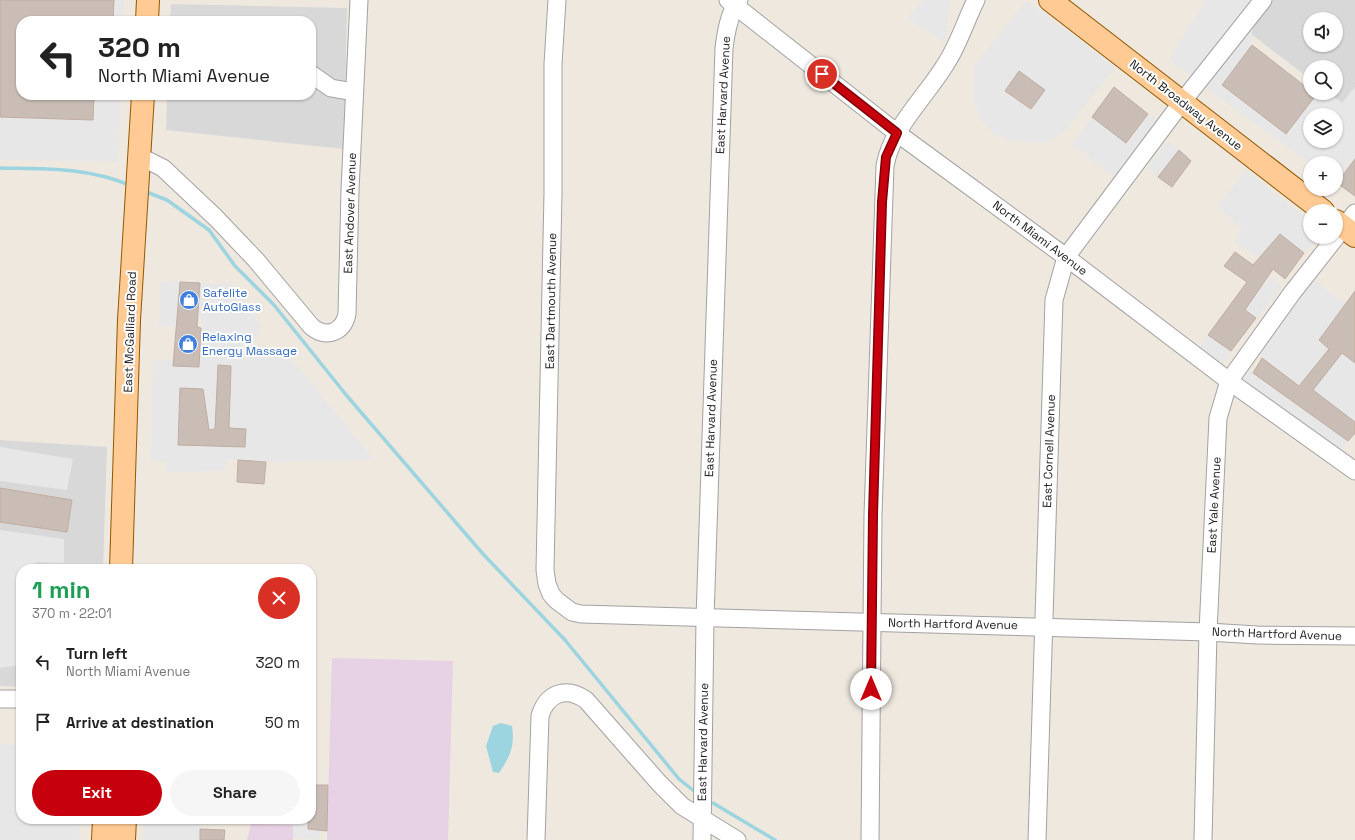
<!DOCTYPE html>
<meta charset="utf-8">
<style>
:root{--surface:#fff;--page:#f6f6f6;--text:#222;--muted:#767676;--accent:#c6000c}
body{margin:0;font-family:"Space Grotesk",sans-serif;background:var(--page);color:var(--text);height:100vh;display:flex;flex-direction:column;font-size:15px;white-space:nowrap}
*{box-sizing:border-box;margin:0}
p{font-size:13px;color:var(--muted)}
.icon{flex:none;width:22px;height:22px;fill:none;stroke:currentColor;stroke-width:2;stroke-linecap:round;stroke-linejoin:round}
.map{position:relative;flex:1;overflow:hidden}
.drawer{position:absolute;left:16px;top:564px;width:300px;height:260px;display:flex;flex-direction:column;background:var(--surface);border-radius:16px;box-shadow:0 1px 3px #0004}
.drawer>*{flex:none}
.top-card{position:absolute;left:16px;top:16px;width:300px;height:84px;border-radius:16px;box-shadow:0 1px 3px #0004;background:#fff;color:var(--text);overflow:hidden}
.tools{position:absolute;left:1303px;top:12px;display:grid;gap:8px}
.tools a{display:grid;place-items:center;width:40px;height:40px;border-radius:50%;background:var(--surface);box-shadow:0 1px 3px #0004;font-size:20px}
.pin{position:absolute;display:grid;place-items:center;width:34px;height:34px;color:#fff;margin:-17px;border:2px solid #fff;border-radius:50%;box-shadow:0 1px 4px #0007}
.me{position:absolute;width:44px;margin:-22px;rotate:0deg;stroke-linejoin:round;filter:drop-shadow(0 0 3px #0008)}
.turn{display:flex;align-items:center;gap:14px;height:84px;padding:0 16px;font-size:18px}
.turn .icon{width:52px;height:52px;stroke-width:2.5}
.turn b{display:block;font-size:28px;line-height:34px}
.round{display:grid;place-items:center;flex:none;width:42px;height:42px;border-radius:21px;background:var(--page)}
.summary{display:flex;align-items:center;justify-content:space-between;height:68px;padding:0 16px}
h1{font-size:24px;font-weight:700;line-height:30px;color:#1e9e55}
.action{display:flex;gap:8px;margin-top:auto;padding:8px 16px}
.action a{flex:1;height:46px;border-radius:24px;background:var(--accent);color:#fff;font-size:16px;font-weight:700;line-height:46px;text-align:center}
.action a+a{background:var(--page);color:var(--text)}
ul{padding:0;list-style:none}
li{display:flex;align-items:center;gap:12px;height:60px;padding:0 16px}
li div{flex:1}
li b{display:block;font-size:15px}
li em{font-style:normal}
.map>svg:first-child{display:block}
.residential{fill:#d9d8d8;fill-rule:evenodd}
.industrial{fill:#e7d1e4}
.parking{fill:#e7e7e7;fill-rule:evenodd}
.water{fill:#9cd4df}
.lines{fill:none;stroke-linecap:round;stroke-linejoin:round}
.stream{stroke:#9cd4df;stroke-width:3.5}
.building{fill:#c9bdb5;stroke:#c0ada1}
.minor-casing{stroke:#a2a2a2;stroke-width:19}
.major-casing{stroke:#925800;stroke-width:24}
.minor{stroke:#fff;stroke-width:17}
.major{stroke:#ffca93;stroke-width:22}
.route-casing{stroke:#810008;stroke-width:10}
.route{stroke:#c6000c;stroke-width:7}
.labels{text-anchor:middle;dominant-baseline:central;stroke-width:4;stroke-linejoin:round;paint-order:stroke}
.street-label{font-size:12px;fill:#1b1b1b;stroke:#fff}
.shop-label{font-size:12px;fill:#366cbe;stroke:#fff;text-anchor:start}
</style>
<div class="map">
<svg width="1355" height="840" viewBox="0 0 1355 840">
<rect width="100%" height="100%" fill="#eee8df"/>
<g class="residential">
<path d="M 1263,0 L 1355,0 L 1355,87 L 1342,103 L 1328,93 L 1336,93 L 1336,67 L 1310,67 L 1310,79 L 1251,34 ZM 1310,19 L 1336,19 L 1336,45 L 1310,45 Z"/>
<path d="M 171,4 L 347,8 L 344,149 L 166,130 L 167,95 L 311,95 L 311,21 L 170,21 Z"/>
<path d="M 0,440 L 107,447 L 103,569 L 21,569 L 21,687 L 0,686 Z"/>
</g>
<g class="industrial">
<path d="M 332,658 L 453,661 L 448,840 L 327,840 Z"/>
<path d="M 251,824 L 293,825 L 293,840 L 247,840 Z"/>
</g>
<g class="parking">
<path d="M 114,0 L 124,0 L 123,21 L 113,21 Z"/>
<path d="M 923,0 L 950,0 L 945,43 L 908,18 Z"/>
<path d="M 1206,0 L 1263,0 L 1252,29 L 1252,45 L 1222,85 L 1286,134 L 1318,93 L 1328,93 L 1342,103 L 1355,87 L 1355,159 L 1337,183 L 1336,163 L 1310,163 L 1214,94 L 1169,59 ZM 1310,115 L 1336,115 L 1336,141 L 1310,141 Z"/>
<path d="M 1026,1 L 1115,67 L 1064,132 L 1047,142 L 1017,142 L 996,135 L 982,122 L 973,99 L 974,66 ZM 1019,71 L 1045,90 L 1031,109 L 1005,91 Z"/>
<path d="M 94,95 L 121,95 L 118,162 L 0,160 L 0,117 L 93,120 Z"/>
<path d="M 1148,114 L 1157,120 L 1115,177 L 1072,144 L 1092,117 L 1126,143 Z"/>
<path d="M 1168,141 L 1179,150 L 1158,177 L 1147,167 Z"/>
<path d="M 1246,170 L 1310,221 L 1310,237 L 1319,237 L 1304,253 L 1280,234 L 1259,258 L 1234,242 L 1242,229 L 1217,207 Z"/>
<path d="M 1268,276 L 1282,287 L 1256,318 L 1245,310 Z"/>
<path d="M 161,281 L 180,282 L 178,316 L 176,326 L 158,326 Z"/>
<path d="M 1315,281 L 1345,304 L 1329,349 L 1299,386 L 1262,358 L 1257,353 Z"/>
<path d="M 200,283 L 235,285 L 260,325 L 260,332 L 232,355 L 289,356 L 374,460 L 266,462 L 226,459 L 225,471 L 166,472 L 165,461 L 150,462 L 153,360 L 174,360 L 174,366 L 200,367 L 203,322 L 197,317 ZM 218,365 L 231,366 L 230,380 L 217,379 Z"/>
<path d="M 1208,335 L 1231,351 L 1220,367 L 1198,349 Z"/>
<path d="M 1342,353 L 1355,363 L 1355,426 L 1313,390 Z"/>
<path d="M 1246,368 L 1348,441 L 1339,453 L 1240,377 Z"/>
<path d="M 0,447 L 73,459 L 67,490 L 0,481 Z"/>
<path d="M 0,530 L 64,539 L 64,563 L 36,562 L 36,569 L 21,569 L 21,665 L 0,668 Z"/>
<path d="M 0,744 L 21,745 L 21,819 L 79,819 L 79,840 L 0,840 Z"/>
<path d="M 269,819 L 308,819 L 308,829 L 320,830 L 320,840 L 293,838 L 293,825 L 269,824 Z"/>
<path d="M 144,822 L 200,824 L 200,840 L 144,840 Z"/>
</g>
<path class="water" d="M 501,723 L 512,726 C 515,747 510,756 499,773 L 493,772 L 486,746 L 493,726 Z"/>
<g class="lines">
<g class="stream">
<path d="M 0,168 C 45,169 87,167 129,185"/>
<path d="M 144,191 L 167,200 L 209,230 L 235,266 L 274,305 L 347,396 L 483,554 L 565,640 L 679,779 L 694,791"/>
<path d="M 713,803 L 775,840"/>
</g>
</g>
<g class="building">
<path d="M 0,0 L 114,0 L 113,21 L 21,21 L 21,95 L 94,95 L 93,120 L 0,117 Z"/>
<path d="M 1252,45 L 1310,90 L 1310,93 L 1316,95 L 1286,134 L 1222,85 Z"/>
<path d="M 1019,71 L 1045,90 L 1031,109 L 1005,91 Z"/>
<path d="M 1114,87 L 1148,114 L 1126,143 L 1092,117 Z"/>
<path d="M 1179,150 L 1191,161 L 1172,187 L 1158,177 Z"/>
<path d="M 1355,159 L 1355,196 L 1337,183 Z"/>
<path d="M 1280,234 L 1304,253 L 1285,279 L 1273,269 L 1245,310 L 1256,318 L 1231,351 L 1208,335 L 1247,282 L 1224,266 L 1235,252 L 1253,265 Z"/>
<path d="M 180,282 L 200,283 L 197,327 L 201,328 L 199,367 L 173,366 Z"/>
<path d="M 1355,291 L 1355,363 L 1342,353 L 1313,390 L 1355,422 L 1355,433 L 1348,441 L 1253,373 L 1262,358 L 1299,386 L 1329,349 L 1319,340 Z"/>
<path d="M 218,365 L 231,366 L 229,428 L 246,429 L 245,447 L 178,445 L 180,388 L 203,389 L 209,430 L 215,429 Z"/>
<path d="M 238,460 L 266,462 L 264,484 L 237,482 Z"/>
<path d="M 0,488 L 72,500 L 67,532 L 0,522 Z"/>
<path d="M 311,785 L 328,785 L 327,831 L 308,829 L 308,819 L 311,819 Z"/>
<path d="M 200,829 L 225,830 L 224,840 L 200,840 Z"/>
</g>
<g class="lines">
<g class="minor-casing">
<g id="minor">
<path d="M 557,0 L 553,64 L 553,193 L 545,570 L 547,584 L 551,594 L 556,600 L 572,612 L 581,614 L 1208,632 L 1257,635 L 1355,636"/>
<path d="M 728,0 L 897,133 L 1066,257 L 1229,381 L 1355,471"/>
<path d="M 311,74 L 331,88 L 354,92"/>
<path d="M 139,156 L 163,168 L 216,218 L 256,260 L 311,326 C 325,339 343,333 347,314 L 350,190 L 359,0"/>
<path d="M 0,699 L 21,699"/>
<path d="M 536,840 L 540,716 C 547,693 566,686 586,700 L 659,783 L 682,806 L 737,840"/>
<path d="M 702,840 L 705,618 L 724,48 C 726,32 729,13 739,0"/>
<path d="M 870,840 L 873,515 L 885,166 C 892,126 927,96 947,62 C 959,43 966,20 976,0"/>
<path d="M 1037,840 L 1054,300 L 1066,257 L 1182,102 L 1263,0"/>
<path d="M 1203,840 L 1208,632 L 1218,418 L 1229,381 L 1292,293 L 1355,213"/>
</g>
</g>
<g class="major-casing">
<g id="major">
<path d="M 1050,0 L 1323,211"/>
<path d="M 147,21 L 148,0"/>
<path d="M 1336,221 L 1355,236"/>
<path d="M 121,569 L 129,320 L 143,95"/>
<path d="M 103,840 L 104,819"/>
<path d="M 124,840 L 125,819"/>
</g>
</g>
<use href="#minor" class="minor"/>
<use href="#major" class="major"/>
</g>
<g class="lines">
<g class="route-casing">
<path id="route" d="M 822,74 L 897,133 L 886,157 L 882,202 L 873,515 L 871,689"/>
</g>
<use href="#route" class="route"/>
</g>
<defs>
<g id="shop-disc" transform="scale(1)"><circle r="9.5" fill="#3f7fe0" stroke="#fff"/><path d="M-5-2.5h2.3a2.7 3.5 0 0 1 5.4 0H5L5.5 6h-11ZM-1.5-2.5h3a1.5 2.3 0 0 0-3 0Z" fill="#fff"/></g>
</defs>
<g fill-rule="evenodd">
<use href="#shop-disc" x="189" y="300"/>
<use href="#shop-disc" x="188" y="344"/>
</g>
<g class="labels">
<g class="street-label">
<text transform="translate(723 95) rotate(-87)">East Harvard Avenue</text>
<text transform="translate(1186 105) rotate(38)">North Broadway Avenue</text>
<text transform="translate(350 213) rotate(-88)">East Andover Avenue</text>
<text transform="translate(1040 238) rotate(37)">North Miami Avenue</text>
<text transform="translate(551 301) rotate(-89)">East Dartmouth Avenue</text>
<text transform="translate(130 332) rotate(-88)">East McGalliard Road</text>
<text transform="translate(711 418) rotate(-88)">East Harvard Avenue</text>
<text transform="translate(1049 451) rotate(-88)">East Cornell Avenue</text>
<text transform="translate(1214 505) rotate(-87)">East Yale Avenue</text>
<text transform="translate(953 624) rotate(1)">North Hartford Avenue</text>
<text transform="translate(1277 634) rotate(2)">North Hartford Avenue</text>
<text transform="translate(703 742) rotate(-89)">East Harvard Avenue</text>
</g>
<g class="shop-label">
<text x="203" y="293">Safelite<tspan x="203" dy="14">AutoGlass</tspan></text>
<text x="202" y="337">Relaxing<tspan x="202" dy="14">Energy Massage</tspan></text>
</g>
</g>
</svg>
<div class="tools">
<a><svg class="icon" aria-label="sound" viewBox="0 0 24 24"><path d="M4 9h4l5-4v14l-5-4H4zM17 9q2 3 0 6"/></svg></a>
<a><svg class="icon" aria-label="search" viewBox="0 0 24 24"><circle cx="10" cy="10" r="6"/><path d="M15 15l6 6"/></svg></a>
<a><svg class="icon" aria-label="layers" viewBox="0 0 24 24"><path d="M12 4l9 5-9 5-9-5zM3 14l9 5 9-5"/></svg></a>
<a>+</a>
<a>−</a>
</div>
<div class="pin" style="left:822px;top:74px;background:#d93025"><svg class="icon" aria-label="arrive" viewBox="0 0 24 24"><path d="M6 21V4h12l-3 4 3 4H6"/></svg></div>
<svg class="me" style="left:871px;top:689px" viewBox="-20 -20 40 40"><circle r="19" fill="#fff"/><path d="M0-13L10 11 0 6-10 11z" fill="#c6000c"/></svg>
<div class="top-card">
<div class="turn"><svg class="icon" aria-label="left" viewBox="0 0 24 24"><path d="M17 20v-9H6M10 6l-5 5 5 5"/></svg><div><b>320 m</b>North Miami Avenue</div></div>
</div>
<section class="drawer">
<div class="summary"><div><h1>1 min</h1><p>370 m · 22:01</p></div><a class="round" style="background:#d93025;color:#fff"><svg class="icon" aria-label="close" viewBox="0 0 24 24"><path d="M6 6l12 12M18 6L6 18"/></svg></a></div>
<ul>
<li><svg class="icon" aria-label="left" viewBox="0 0 24 24"><path d="M17 20v-9H6M10 6l-5 5 5 5"/></svg><div><b>Turn left</b><p>North Miami Avenue</p></div><em>320 m</em></li>
<li><svg class="icon" aria-label="arrive" viewBox="0 0 24 24"><path d="M6 21V4h12l-3 4 3 4H6"/></svg><div><b>Arrive at destination</b></div><em>50 m</em></li>
</ul>
<div class="action"><a>Exit</a><a>Share</a></div>
</section>
</div>
